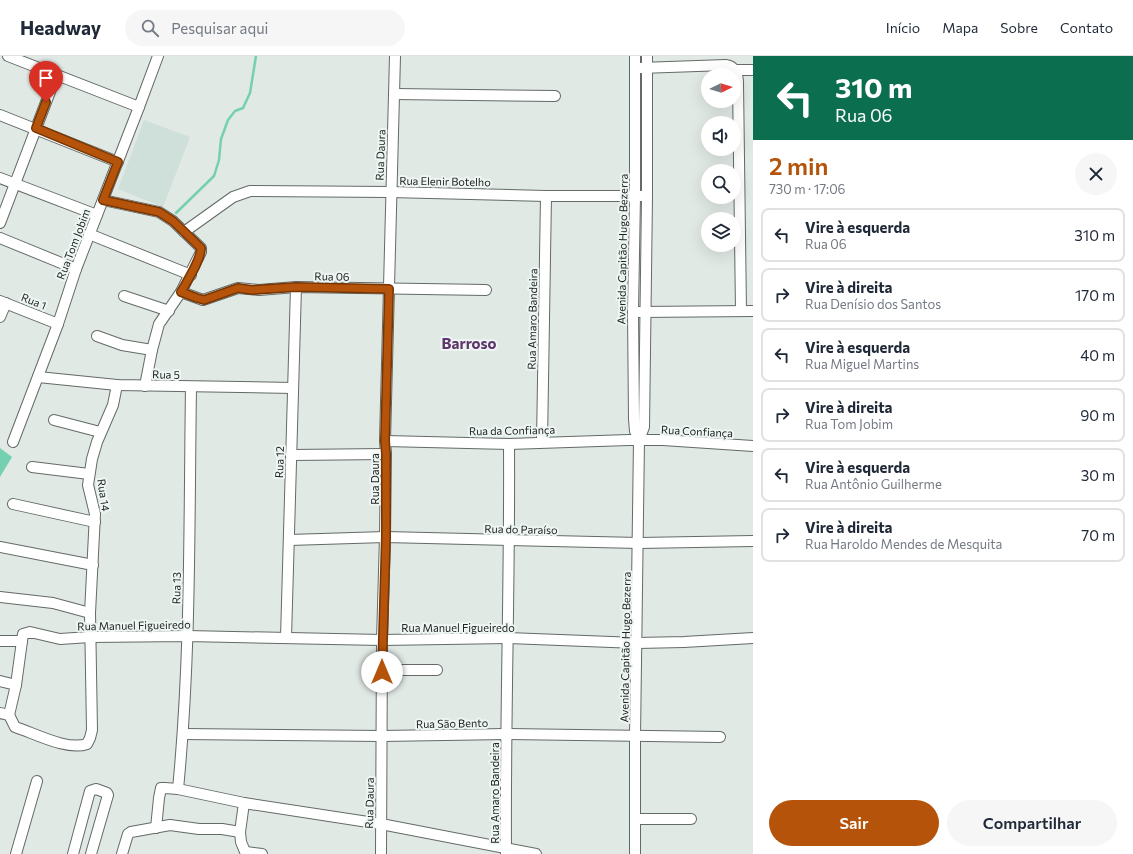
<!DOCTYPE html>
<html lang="pt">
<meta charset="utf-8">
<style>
:root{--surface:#fff;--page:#f6f6f7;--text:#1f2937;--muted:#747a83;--line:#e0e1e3;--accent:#b45309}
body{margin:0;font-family:Commissioner,sans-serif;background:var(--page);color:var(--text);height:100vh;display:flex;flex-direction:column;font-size:15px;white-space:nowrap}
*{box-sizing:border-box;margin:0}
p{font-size:13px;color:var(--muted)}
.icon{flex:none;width:22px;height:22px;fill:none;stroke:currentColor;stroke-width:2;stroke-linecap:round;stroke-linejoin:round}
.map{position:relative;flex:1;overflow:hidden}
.drawer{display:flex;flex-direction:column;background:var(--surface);width:380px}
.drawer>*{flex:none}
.guide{background:#0b6e4f;color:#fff;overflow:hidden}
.needle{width:26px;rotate:85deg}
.controls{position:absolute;left:701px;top:12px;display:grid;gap:8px}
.controls a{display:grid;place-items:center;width:40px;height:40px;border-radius:50%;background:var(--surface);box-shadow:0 4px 16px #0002;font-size:20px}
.pin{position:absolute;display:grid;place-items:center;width:34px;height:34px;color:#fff;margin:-41px -17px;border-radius:50% 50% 50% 0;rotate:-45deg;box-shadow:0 0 4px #0007}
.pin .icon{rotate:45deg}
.me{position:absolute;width:44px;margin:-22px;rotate:0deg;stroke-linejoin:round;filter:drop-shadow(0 0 3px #0008)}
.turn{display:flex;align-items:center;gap:14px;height:84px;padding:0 16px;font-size:18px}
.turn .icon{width:52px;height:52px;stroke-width:2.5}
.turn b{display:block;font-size:28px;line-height:34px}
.round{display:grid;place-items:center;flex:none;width:42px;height:42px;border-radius:21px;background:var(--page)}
.summary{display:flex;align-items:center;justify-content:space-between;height:68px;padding:0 16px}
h1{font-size:24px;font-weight:600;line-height:30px;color:var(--accent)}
.cta{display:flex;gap:8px;margin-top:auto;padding:8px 16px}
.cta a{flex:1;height:46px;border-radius:24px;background:var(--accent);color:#fff;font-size:16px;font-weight:600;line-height:46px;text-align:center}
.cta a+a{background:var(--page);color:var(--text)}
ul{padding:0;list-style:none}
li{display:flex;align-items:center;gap:12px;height:54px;margin:0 8px 6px;padding:0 8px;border:2px solid var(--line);border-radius:8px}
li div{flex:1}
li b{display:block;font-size:15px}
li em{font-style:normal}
header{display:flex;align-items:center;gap:24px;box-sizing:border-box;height:56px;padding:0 20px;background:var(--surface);border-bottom:1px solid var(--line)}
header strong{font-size:19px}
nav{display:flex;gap:22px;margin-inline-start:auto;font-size:14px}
.search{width:280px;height:36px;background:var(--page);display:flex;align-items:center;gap:10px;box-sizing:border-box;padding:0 14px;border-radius:22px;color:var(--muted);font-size:15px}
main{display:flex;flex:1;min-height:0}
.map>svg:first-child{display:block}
.built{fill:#cfdfd9}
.water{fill:#75d0b1}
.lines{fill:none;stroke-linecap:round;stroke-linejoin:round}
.stream{stroke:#75d0b1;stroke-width:2.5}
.minor-casing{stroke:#636a67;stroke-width:12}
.minor{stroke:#fff;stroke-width:10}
.route-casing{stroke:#753606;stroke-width:10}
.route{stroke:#b45309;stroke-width:7}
.labels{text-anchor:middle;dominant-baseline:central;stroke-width:4;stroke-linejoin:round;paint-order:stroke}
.street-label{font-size:11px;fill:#212423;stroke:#eef6f3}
.district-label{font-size:15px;font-weight:bold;fill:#5f356b;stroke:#eef6f3}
</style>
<header>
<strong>Headway</strong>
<div class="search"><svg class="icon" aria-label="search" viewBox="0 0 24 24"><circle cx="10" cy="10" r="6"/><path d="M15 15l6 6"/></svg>Pesquisar aqui</div>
<nav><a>Início</a><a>Mapa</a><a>Sobre</a><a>Contato</a></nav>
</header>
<main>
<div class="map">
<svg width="753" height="798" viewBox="0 0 753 798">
<rect width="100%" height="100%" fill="#e1e9e5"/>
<path class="built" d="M 144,64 L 190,81 L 163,151 L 118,133 Z"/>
<path class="water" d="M 0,392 L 12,401 L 0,421 Z"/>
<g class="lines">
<path class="stream" d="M 176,157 L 214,120 L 219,104 L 221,83 L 228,64 L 235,55 L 243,52 L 250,37 L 256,0"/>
<g class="minor-casing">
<g id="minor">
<path d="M 8,0 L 139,51"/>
<path d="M 635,0 L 635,140 L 633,256 L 634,363 L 635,375 L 639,384"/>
<path d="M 640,12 L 726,9 C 735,10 738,19 738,27 L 741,255"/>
<path d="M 735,14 L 753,14"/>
<path d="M 394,38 L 555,40"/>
<path d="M 0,59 L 118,106"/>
<path d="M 0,122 L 97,159"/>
<path d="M 103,144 L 159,156 L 173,165 L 201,192 L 201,196 L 181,236 L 159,268 L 152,294 L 145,330"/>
<path d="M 0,167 L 56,20"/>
<path d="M 184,176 L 233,141 L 250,135 L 390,136 L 546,140 L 647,140"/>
<path d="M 89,178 L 191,219"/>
<path d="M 0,182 L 76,213"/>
<path d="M 181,236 L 203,244 L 238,232 L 259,234 L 296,231 L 486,234"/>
<path d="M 124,240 L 169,255"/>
<path d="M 0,245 L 58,268"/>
<path d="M 639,256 L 753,255"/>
<path d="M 0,261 L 6,247"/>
<path d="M 97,280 L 122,289 L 152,294"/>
<path d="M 38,321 L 117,329 L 293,332"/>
<path d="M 54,364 L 100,376"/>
<path d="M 385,385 L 509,388 L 629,384 L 663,384 L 753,390"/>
<path d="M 13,386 L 58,268 L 76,213 L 139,51 L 158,0"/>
<path d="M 542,386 L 546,140"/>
<path d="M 291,399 L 386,398"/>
<path d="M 32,411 L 89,418"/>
<path d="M 13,448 L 95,466"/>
<path d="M 289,484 L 385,481 L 639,487 L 753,485"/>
<path d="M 0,491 L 93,509"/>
<path d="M 0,541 L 53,547 L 90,557"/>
<path d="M 286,582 L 296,231"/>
<path d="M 0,585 L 22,585 L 23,578 L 30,576 L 60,583 L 90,581 L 187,580 L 382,584 L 508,582 L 637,587 L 684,586 L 753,582"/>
<path d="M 382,616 L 403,614 L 437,614"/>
<path d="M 0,625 L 16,629"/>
<path d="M 0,657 L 9,659 L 15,671 C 34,677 67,695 87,688 L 90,682 L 92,674 L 90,557 L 95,458 L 88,429 L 92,403 L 97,386 L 113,349 L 117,329"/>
<path d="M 9,659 L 16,629 L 22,585"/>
<path d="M 183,678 L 382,680 L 506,678 L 720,681"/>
<path d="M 178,733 C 191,600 189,465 191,331"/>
<path d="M 244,747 L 240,776 L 241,786 L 246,798"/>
<path d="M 635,763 L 691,763"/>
<path d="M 156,772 L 159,742 L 161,732 L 165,732 L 178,733 L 244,747 L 381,768 L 536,798"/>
<path d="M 246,796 L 262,798"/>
<path d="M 16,798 L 37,725"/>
<path d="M 73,798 L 90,735 L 96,733 L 107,737 L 108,739 L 91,798"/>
<path d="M 122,798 L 128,778 L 131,776 L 170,769 L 199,773 L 222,773 L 240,776"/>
<path d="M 381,798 L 382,584 L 385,481 L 386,398 L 385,385 L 395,0"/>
<path d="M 506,798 C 505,661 510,524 509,388"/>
<path d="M 635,798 L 635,680 L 639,384 L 644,371 L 647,140 L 647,0"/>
</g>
</g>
<use href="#minor" class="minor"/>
</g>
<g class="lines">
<g class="route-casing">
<path id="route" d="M 46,46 L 36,72 L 118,106 L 103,144 L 159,156 L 173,165 L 201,192 C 201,204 187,225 181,236 L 197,242 L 204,244 L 238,232 L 252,234 L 296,231 L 389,233 L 385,385 L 386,398 L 386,481 L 382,616"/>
</g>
<use href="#route" class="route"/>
</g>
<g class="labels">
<g class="street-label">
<text transform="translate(380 99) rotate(-88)">Rua Daura</text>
<text transform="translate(445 125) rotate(1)">Rua Elenir Botelho</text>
<text transform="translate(73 188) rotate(-69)">Rua Tom Jobim</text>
<text transform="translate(622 193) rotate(-89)">Avenida Capitão Hugo Bezerra</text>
<text transform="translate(332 220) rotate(1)">Rua 06</text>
<text transform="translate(34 245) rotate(22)">Rua 1</text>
<text transform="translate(532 263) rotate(-89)">Rua Amaro Bandeira</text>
<text transform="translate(166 318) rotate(1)">Rua 5</text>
<text transform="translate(512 374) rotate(-1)">Rua da Confiança</text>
<text transform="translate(697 375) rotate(3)">Rua Confiança</text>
<text transform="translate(279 406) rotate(-88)">Rua 12</text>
<text transform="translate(374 423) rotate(-90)">Rua Daura</text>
<text transform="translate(104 439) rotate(82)">Rua 14</text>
<text transform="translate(521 473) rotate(1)">Rua do Paraíso</text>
<text transform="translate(176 532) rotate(-89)">Rua 13</text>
<text transform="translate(134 569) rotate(-1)">Rua Manuel Figueiredo</text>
<text x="458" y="571">Rua Manuel Figueiredo</text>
<text transform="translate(625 591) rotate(-89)">Avenida Capitão Hugo Bezerra</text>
<text transform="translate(452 667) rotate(-1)">Rua São Bento</text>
<text transform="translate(494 737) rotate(-90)">Rua Amaro Bandeira</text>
<text transform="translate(369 747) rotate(-89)">Rua Daura</text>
</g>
<g class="district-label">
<text x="469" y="287">Barroso</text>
</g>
</g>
</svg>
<div class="controls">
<a><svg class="needle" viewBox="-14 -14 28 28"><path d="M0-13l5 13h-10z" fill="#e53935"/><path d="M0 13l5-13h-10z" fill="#747a83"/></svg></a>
<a><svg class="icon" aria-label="sound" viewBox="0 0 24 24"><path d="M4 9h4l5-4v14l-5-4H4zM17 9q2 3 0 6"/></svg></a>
<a><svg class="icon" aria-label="search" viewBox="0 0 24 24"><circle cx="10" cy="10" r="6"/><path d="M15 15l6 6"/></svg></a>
<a><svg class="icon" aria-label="layers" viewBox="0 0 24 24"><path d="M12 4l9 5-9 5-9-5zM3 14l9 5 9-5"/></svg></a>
</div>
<div class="pin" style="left:46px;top:46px;background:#d93025"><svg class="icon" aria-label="arrive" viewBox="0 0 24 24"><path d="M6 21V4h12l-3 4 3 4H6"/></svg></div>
<svg class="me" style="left:382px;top:616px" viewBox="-20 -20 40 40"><circle r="19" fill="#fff"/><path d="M0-13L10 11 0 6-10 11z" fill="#b45309"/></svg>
</div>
<section class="drawer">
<div class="guide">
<div class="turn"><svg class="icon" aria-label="left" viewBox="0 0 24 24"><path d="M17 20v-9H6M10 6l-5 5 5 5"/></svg><div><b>310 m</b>Rua 06</div></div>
</div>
<div class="summary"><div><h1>2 min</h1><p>730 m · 17:06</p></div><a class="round"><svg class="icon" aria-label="close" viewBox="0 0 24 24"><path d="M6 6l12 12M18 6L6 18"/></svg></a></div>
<ul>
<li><svg class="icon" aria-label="left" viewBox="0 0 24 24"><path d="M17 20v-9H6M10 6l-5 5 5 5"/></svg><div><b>Vire à esquerda</b><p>Rua 06</p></div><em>310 m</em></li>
<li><svg class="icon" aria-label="right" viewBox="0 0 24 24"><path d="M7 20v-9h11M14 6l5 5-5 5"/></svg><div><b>Vire à direita</b><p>Rua Denísio dos Santos</p></div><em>170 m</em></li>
<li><svg class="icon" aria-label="left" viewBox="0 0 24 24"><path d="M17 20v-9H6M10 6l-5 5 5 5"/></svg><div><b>Vire à esquerda</b><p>Rua Miguel Martins</p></div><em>40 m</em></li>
<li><svg class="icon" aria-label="right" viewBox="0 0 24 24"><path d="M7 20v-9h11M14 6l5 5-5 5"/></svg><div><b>Vire à direita</b><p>Rua Tom Jobim</p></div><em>90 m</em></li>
<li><svg class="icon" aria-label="left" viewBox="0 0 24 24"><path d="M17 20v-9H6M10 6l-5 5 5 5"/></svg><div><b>Vire à esquerda</b><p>Rua Antônio Guilherme</p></div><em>30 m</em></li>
<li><svg class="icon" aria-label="right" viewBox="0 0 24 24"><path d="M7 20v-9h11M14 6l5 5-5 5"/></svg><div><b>Vire à direita</b><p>Rua Haroldo Mendes de Mesquita</p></div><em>70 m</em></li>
</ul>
<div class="cta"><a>Sair</a><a>Compartilhar</a></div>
</section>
</main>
